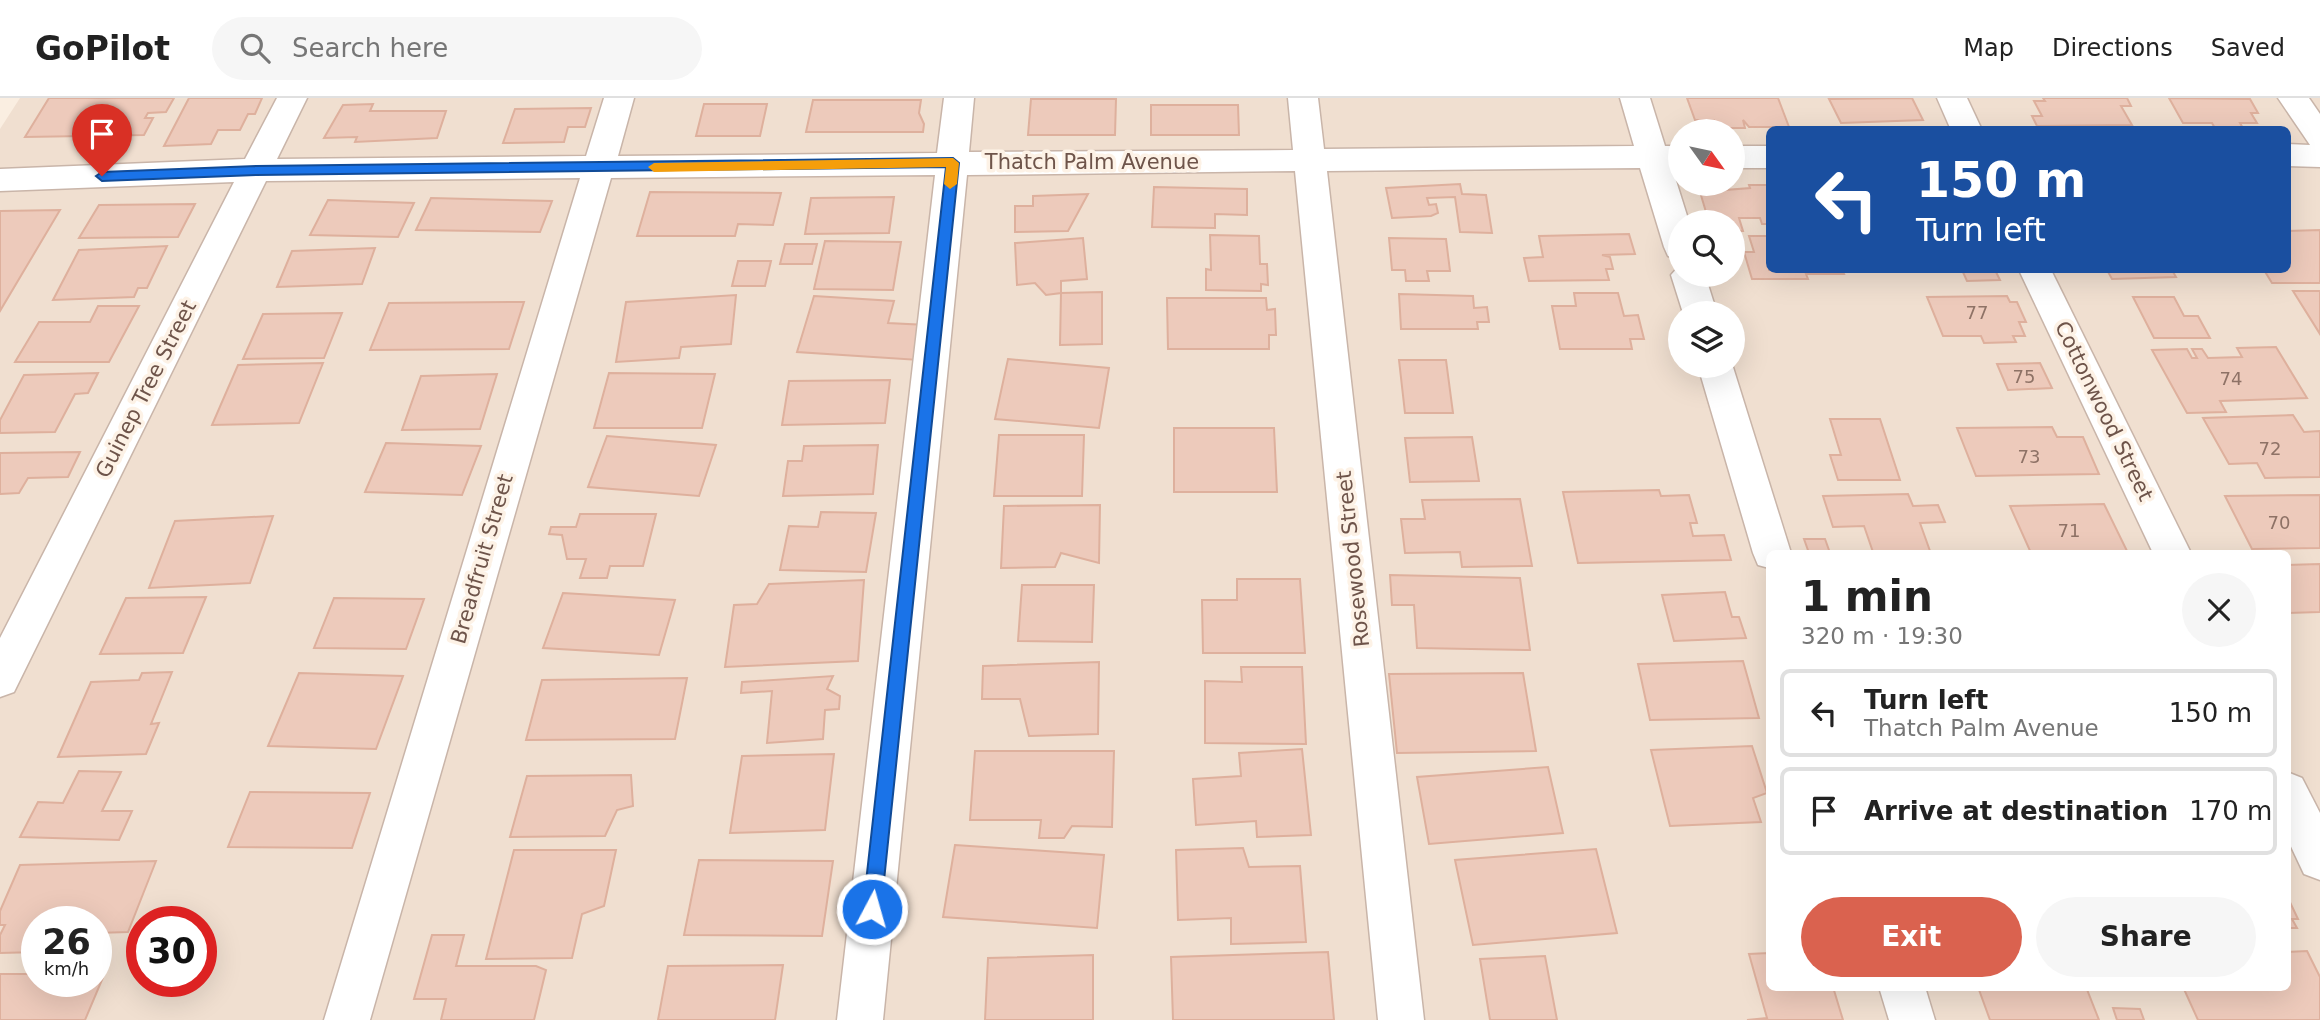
<!DOCTYPE html>
<meta charset="utf-8">
<style>
:root{--surface:#fff;--page:#f6f6f6;--text:#222;--muted:#767676;--line:#e0e0e0;--accent:#da624f}
body{margin:0;font-family:"DejaVu Sans",sans-serif;background:var(--page);color:var(--text);height:100vh;display:flex;flex-direction:column;font-size:26px;white-space:nowrap}
*{box-sizing:border-box;margin:0}
p{font-size:23px;color:var(--muted)}
.icon{flex:none;width:38px;height:38px;fill:none;stroke:currentColor;stroke-width:2;stroke-linecap:round;stroke-linejoin:round}
.map{position:relative;flex:1;overflow:hidden}
.details{position:absolute;left:1766px;top:452px;width:525px;height:441px;display:flex;flex-direction:column;background:var(--surface);border-radius:10px;box-shadow:0 7px 28px #0002}
.details>*{flex:none}
.hud{position:absolute;left:1766px;top:28px;width:525px;height:147px;border-radius:10px;box-shadow:0 7px 28px #0002;background:#1a4fa0;color:#fff;overflow:hidden}
.needle{width:46px;rotate:123deg}
.tools{position:absolute;left:1668px;top:21px;display:grid;gap:14px}
.tools a{display:grid;place-items:center;width:77px;height:77px;border-radius:50%;background:var(--surface);box-shadow:0 7px 28px #0002;font-size:35px}
.speed{position:absolute;left:21px;top:808px;display:flex;gap:14px;font-size:35px;font-weight:700;text-align:center}
.speed>*{display:grid;place-content:center;width:91px;height:91px;border-radius:50%;background:var(--surface);box-shadow:0 7px 28px #0002;line-height:1}
.speed small{font-size:18px;font-weight:400}
.speed .limit{border:10px solid #d22;background:#fff;color:#111}
.pin{position:absolute;display:grid;place-items:center;width:60px;height:60px;color:#fff;margin:-72px -30px;border-radius:50% 50% 50% 0;rotate:-45deg;box-shadow:0 0 7px #0007}
.pin .icon{rotate:45deg}
.me{position:absolute;width:77px;margin:-38px;rotate:6deg;stroke-linejoin:round;filter:drop-shadow(0 0 5px #0008)}
.turn{display:flex;align-items:center;gap:24px;height:147px;padding:0 35px;font-size:32px}
.turn .icon{width:91px;height:91px;stroke-width:2.5}
.turn b{display:block;font-size:49px;line-height:60px}
.round{display:grid;place-items:center;flex:none;width:74px;height:74px;border-radius:37px;background:var(--page)}
.head{display:flex;align-items:center;justify-content:space-between;height:119px;padding:0 35px}
h1{font-size:42px;font-weight:700;line-height:52px}
.action{display:flex;gap:14px;margin-top:auto;padding:14px 35px}
.action a{flex:1;height:80px;border-radius:42px;background:var(--accent);color:#fff;font-size:28px;font-weight:700;line-height:80px;text-align:center}
.action a+a{background:var(--page);color:var(--text)}
ul{padding:0;list-style:none}
li{display:flex;align-items:center;gap:21px;height:88px;margin:0 14px 10px;padding:0 21px;border:4px solid var(--line);border-radius:10px}
li div{flex:1}
li b{display:block;font-size:26px}
li em{font-style:normal}
header{display:flex;align-items:center;gap:42px;box-sizing:border-box;height:98px;padding:0 35px;background:var(--surface);border-bottom:2px solid var(--line)}
header strong{font-size:33px}
nav{display:flex;gap:38px;margin-inline-start:auto;font-size:24px}
.search{width:490px;height:63px;background:var(--page);display:flex;align-items:center;gap:18px;box-sizing:border-box;padding:0 24px;border-radius:38px;color:var(--muted);font-size:26px}
.map>svg:first-child{display:block}
.residential{fill:#f0dfd0;fill-rule:evenodd}
.building{fill:#edcabb;stroke:#deb09d;stroke-width:2}
.lines{fill:none;stroke-linecap:round;stroke-linejoin:round}
.street-casing{stroke:#c9b5a9;stroke-width:3}
.street{fill:#fff;fill-rule:evenodd}
.route{fill:#1a73e8;stroke:#114b97;stroke-width:2}
.slow{fill:#f59e0b}
.labels{text-anchor:middle;dominant-baseline:central;stroke-width:7;stroke-linejoin:round;paint-order:stroke}
.number-label{font-size:18px;fill:#8e7266}
.street-label{font-size:21px;fill:#6e544a;stroke:#fdf2e6}
</style>
<header>
<strong>GoPilot</strong>
<div class="search"><svg class="icon" aria-label="search" viewBox="0 0 24 24"><circle cx="10" cy="10" r="6"/><path d="M15 15l6 6"/></svg>Search here</div>
<nav><a>Map</a><a>Directions</a><a>Saved</a></nav>
</header>
<div class="map">
<svg width="2320" height="922" viewBox="0 0 2320 922">
<rect width="100%" height="100%" fill="#faeee1"/>
<path class="residential" d="M 20,0 L 2320,0 L 2320,922 L 0,922 L 0,31 ZM 1769,32 L 2287,32 L 2287,172 L 1769,172 ZM 1680,33 L 1732,33 L 1732,86 L 1680,86 ZM 1680,124 L 1732,124 L 1732,177 L 1680,177 ZM 1680,215 L 1732,215 L 1732,268 L 1680,268 ZM 1769,455 L 2287,455 L 2287,889 L 1769,889 ZM 37,824 L 96,824 L 96,884 L 37,884 ZM 142,824 L 201,824 L 201,884 L 142,884 Z"/>
<g class="building">
<path d="M 49,0 L 174,0 L 166,14 L 148,15 L 145,20 L 153,20 L 144,37 L 25,39 Z"/>
<path d="M 189,0 L 262,0 L 255,16 L 248,16 L 240,32 L 218,32 L 211,46 L 164,48 Z"/>
<path d="M 1687,0 L 1778,0 L 1789,29 L 1749,29 L 1743,22 L 1745,30 L 1717,30 L 1714,22 L 1695,22 Z"/>
<path d="M 1912,0 L 1923,22 L 1841,25 L 1829,1 Z"/>
<path d="M 2043,0 L 2127,0 L 2131,8 L 2121,8 L 2132,27 L 2037,28 L 2032,18 L 2042,18 L 2034,3 L 2045,3 Z"/>
<path d="M 2169,0 L 2250,1 L 2258,15 L 2251,15 L 2257,25 L 2240,25 L 2244,32 L 2216,32 L 2212,25 L 2183,25 Z"/>
<path d="M 1031,1 L 1116,1 L 1115,37 L 1028,37 Z"/>
<path d="M 813,2 L 921,2 L 919,15 L 924,26 L 923,34 L 806,34 Z"/>
<path d="M 373,6 L 370,13 L 446,13 L 437,40 L 355,44 L 357,39 L 324,40 L 343,7 Z"/>
<path d="M 704,6 L 767,6 L 760,38 L 696,38 Z"/>
<path d="M 1151,7 L 1238,7 L 1239,37 L 1151,37 Z"/>
<path d="M 591,10 L 585,29 L 568,29 L 564,44 L 503,45 L 515,11 Z"/>
<path d="M 1460,86 L 1462,96 L 1486,97 L 1492,135 L 1460,134 L 1455,99 L 1427,100 L 1429,107 L 1436,106 L 1438,115 L 1431,118 L 1392,120 L 1386,90 Z"/>
<path d="M 1749,87 L 1769,87 L 1769,126 L 1762,126 L 1760,120 L 1739,120 L 1743,133 L 1732,133 L 1732,124 L 1709,124 L 1700,94 L 1750,90 Z"/>
<path d="M 1154,89 L 1247,91 L 1247,117 L 1215,116 L 1215,130 L 1152,129 Z"/>
<path d="M 650,94 L 781,95 L 773,127 L 738,126 L 735,138 L 637,138 Z"/>
<path d="M 1088,96 L 1068,133 L 1015,134 L 1015,108 L 1033,108 L 1033,98 Z"/>
<path d="M 894,99 L 889,135 L 805,136 L 811,100 Z"/>
<path d="M 431,100 L 552,103 L 540,134 L 416,132 Z"/>
<path d="M 328,102 L 414,105 L 398,139 L 310,137 Z"/>
<path d="M 195,106 L 178,139 L 79,140 L 99,107 Z"/>
<path d="M 60,112 L 0,213 L 0,113 Z"/>
<path d="M 2320,132 L 2320,185 L 2272,185 L 2264,172 L 2287,172 L 2287,133 Z"/>
<path d="M 1629,136 L 1635,156 L 1602,157 L 1610,159 L 1613,171 L 1606,171 L 1609,182 L 1529,183 L 1524,160 L 1543,159 L 1539,138 Z"/>
<path d="M 1210,137 L 1259,138 L 1260,166 L 1267,166 L 1268,187 L 1261,186 L 1261,193 L 1206,192 L 1206,171 L 1211,172 Z"/>
<path d="M 1749,138 L 1769,138 L 1769,172 L 1842,172 L 1844,176 L 1806,176 L 1808,181 L 1752,181 L 1744,154 L 1754,154 Z"/>
<path d="M 1083,140 L 1087,181 L 1061,183 L 1061,195 L 1046,197 L 1035,185 L 1017,187 L 1015,145 Z"/>
<path d="M 1389,140 L 1446,141 L 1450,173 L 1427,173 L 1429,183 L 1406,183 L 1405,172 L 1392,172 Z"/>
<path d="M 825,143 L 901,144 L 893,192 L 814,191 Z"/>
<path d="M 785,146 L 817,146 L 812,166 L 780,166 Z"/>
<path d="M 167,148 L 147,190 L 138,190 L 134,199 L 53,202 L 79,152 Z"/>
<path d="M 375,150 L 362,186 L 277,189 L 292,153 Z"/>
<path d="M 738,163 L 771,163 L 765,188 L 732,188 Z"/>
<path d="M 1962,172 L 1995,172 L 2000,182 L 1967,183 Z"/>
<path d="M 2107,172 L 2172,172 L 2176,179 L 2112,181 Z"/>
<path d="M 2293,193 L 2320,193 L 2320,236 Z"/>
<path d="M 1102,194 L 1102,246 L 1060,247 L 1061,195 Z"/>
<path d="M 1574,195 L 1618,195 L 1624,218 L 1638,217 L 1644,241 L 1630,241 L 1632,251 L 1560,251 L 1552,208 L 1576,208 Z"/>
<path d="M 1399,196 L 1473,198 L 1474,210 L 1487,209 L 1489,224 L 1477,224 L 1478,231 L 1401,231 Z"/>
<path d="M 736,197 L 731,246 L 681,249 L 679,260 L 616,264 L 626,204 Z"/>
<path d="M 814,198 L 894,203 L 888,225 L 927,227 L 919,262 L 797,254 Z"/>
<path d="M 2007,198 L 2010,204 L 2017,204 L 2026,224 L 2019,224 L 2025,238 L 2013,238 L 2016,244 L 1984,245 L 1981,238 L 1943,238 L 1927,199 Z"/>
<path d="M 2133,199 L 2174,199 L 2184,218 L 2198,218 L 2210,240 L 2154,240 Z"/>
<path d="M 1167,200 L 1266,200 L 1267,212 L 1275,211 L 1276,237 L 1269,237 L 1269,251 L 1168,251 Z"/>
<path d="M 524,204 L 509,251 L 370,252 L 389,205 Z"/>
<path d="M 98,208 L 139,208 L 109,264 L 15,264 L 39,224 L 90,224 Z"/>
<path d="M 342,215 L 324,260 L 243,261 L 263,216 Z"/>
<path d="M 2276,249 L 2307,300 L 2220,303 L 2226,314 L 2187,315 L 2152,252 L 2187,251 L 2192,260 L 2197,260 L 2192,251 L 2202,251 L 2208,260 L 2242,259 L 2237,250 Z"/>
<path d="M 1008,261 L 1109,270 L 1099,330 L 995,321 Z"/>
<path d="M 1399,262 L 1446,262 L 1453,315 L 1405,315 Z"/>
<path d="M 323,265 L 299,325 L 212,327 L 238,267 Z"/>
<path d="M 2040,265 L 2052,290 L 2008,292 L 1997,266 Z"/>
<path d="M 98,275 L 88,295 L 75,296 L 55,334 L 0,335 L 0,322 L 24,277 Z"/>
<path d="M 609,275 L 715,276 L 702,330 L 594,330 Z"/>
<path d="M 497,276 L 480,331 L 402,332 L 421,278 Z"/>
<path d="M 890,282 L 885,325 L 782,327 L 789,283 Z"/>
<path d="M 2293,317 L 2304,334 L 2320,333 L 2320,379 L 2265,380 L 2257,365 L 2229,366 L 2203,320 Z"/>
<path d="M 1830,321 L 1880,321 L 1900,382 L 1838,382 L 1830,357 L 1841,357 Z"/>
<path d="M 2052,329 L 2057,339 L 2083,339 L 2099,376 L 1976,378 L 1957,330 Z"/>
<path d="M 1174,330 L 1274,330 L 1277,394 L 1174,394 Z"/>
<path d="M 999,337 L 1084,337 L 1082,398 L 994,398 Z"/>
<path d="M 607,338 L 716,347 L 699,398 L 588,389 Z"/>
<path d="M 1472,339 L 1479,383 L 1410,384 L 1405,340 Z"/>
<path d="M 386,345 L 481,348 L 462,397 L 365,394 Z"/>
<path d="M 878,347 L 873,396 L 783,398 L 788,363 L 802,363 L 804,348 Z"/>
<path d="M 80,354 L 68,379 L 28,380 L 19,395 L 0,396 L 0,355 Z"/>
<path d="M 1659,392 L 1661,398 L 1689,397 L 1697,425 L 1690,425 L 1693,438 L 1724,437 L 1731,462 L 1578,465 L 1563,394 Z"/>
<path d="M 1908,396 L 1913,408 L 1938,407 L 1945,424 L 1920,425 L 1930,453 L 1873,454 L 1864,428 L 1833,429 L 1823,398 Z"/>
<path d="M 2320,397 L 2320,450 L 2252,451 L 2225,398 Z"/>
<path d="M 1520,401 L 1532,468 L 1462,469 L 1460,454 L 1405,455 L 1401,421 L 1425,421 L 1422,402 Z"/>
<path d="M 2104,406 L 2128,455 L 2031,455 L 2010,408 Z"/>
<path d="M 1100,407 L 1099,465 L 1061,455 L 1055,469 L 1001,470 L 1004,408 Z"/>
<path d="M 821,414 L 876,415 L 866,474 L 780,472 L 789,428 L 818,429 Z"/>
<path d="M 580,416 L 656,416 L 643,468 L 610,468 L 607,480 L 580,480 L 586,461 L 567,461 L 562,437 L 549,436 L 551,429 L 576,429 Z"/>
<path d="M 273,418 L 250,485 L 149,490 L 175,423 Z"/>
<path d="M 1804,441 L 1825,441 L 1830,455 L 1809,455 Z"/>
<path d="M 2320,466 L 2320,514 L 2288,515 L 2287,467 Z"/>
<path d="M 1390,477 L 1520,480 L 1530,552 L 1417,550 L 1414,507 L 1392,507 Z"/>
<path d="M 1237,481 L 1300,481 L 1305,555 L 1203,555 L 1202,502 L 1237,502 Z"/>
<path d="M 864,482 L 858,563 L 725,569 L 734,507 L 757,506 L 769,486 Z"/>
<path d="M 1022,487 L 1094,487 L 1092,544 L 1018,543 Z"/>
<path d="M 1725,494 L 1732,519 L 1739,519 L 1746,540 L 1674,543 L 1662,497 Z"/>
<path d="M 563,495 L 675,502 L 659,557 L 543,550 Z"/>
<path d="M 206,499 L 183,555 L 100,556 L 126,500 Z"/>
<path d="M 334,500 L 424,501 L 406,551 L 314,550 Z"/>
<path d="M 1743,563 L 1759,620 L 1650,622 L 1638,566 Z"/>
<path d="M 1099,564 L 1098,636 L 1029,638 L 1020,601 L 982,601 L 983,568 Z"/>
<path d="M 1241,569 L 1302,569 L 1306,646 L 1205,645 L 1205,583 L 1242,584 Z"/>
<path d="M 172,574 L 151,626 L 159,625 L 146,656 L 58,659 L 91,584 L 139,582 L 142,575 Z"/>
<path d="M 299,575 L 403,578 L 376,651 L 268,648 Z"/>
<path d="M 1523,575 L 1536,653 L 1397,655 L 1389,576 Z"/>
<path d="M 833,578 L 827,591 L 840,598 L 839,611 L 825,612 L 823,641 L 767,645 L 772,593 L 741,595 L 742,584 Z"/>
<path d="M 687,580 L 675,641 L 526,642 L 542,582 Z"/>
<path d="M 1752,648 L 1767,695 L 1753,700 L 1761,724 L 1670,728 L 1651,652 Z"/>
<path d="M 1302,651 L 1311,737 L 1257,739 L 1256,723 L 1196,727 L 1193,681 L 1241,678 L 1239,655 Z"/>
<path d="M 975,653 L 1114,653 L 1112,729 L 1072,728 L 1064,740 L 1039,740 L 1041,722 L 970,722 Z"/>
<path d="M 834,656 L 825,732 L 730,735 L 742,658 Z"/>
<path d="M 1548,669 L 1563,735 L 1429,746 L 1417,679 Z"/>
<path d="M 79,673 L 121,674 L 102,713 L 132,713 L 119,742 L 20,739 L 38,704 L 63,705 Z"/>
<path d="M 631,677 L 633,708 L 617,712 L 605,738 L 510,739 L 527,678 Z"/>
<path d="M 250,694 L 370,695 L 352,750 L 228,749 Z"/>
<path d="M 955,747 L 1104,757 L 1097,830 L 943,819 Z"/>
<path d="M 1243,750 L 1249,769 L 1300,768 L 1306,844 L 1231,846 L 1231,820 L 1178,822 L 1176,752 Z"/>
<path d="M 1596,751 L 1617,835 L 1473,847 L 1455,762 Z"/>
<path d="M 514,752 L 616,752 L 604,808 L 582,816 L 572,860 L 486,861 Z"/>
<path d="M 699,762 L 833,763 L 822,838 L 684,837 Z"/>
<path d="M 156,763 L 128,834 L 96,835 L 96,824 L 37,824 L 37,854 L 0,855 L 0,837 L 5,827 L 0,827 L 0,813 L 20,767 Z"/>
<path d="M 2287,798 L 2298,821 L 2292,821 L 2297,830 L 2287,830 Z"/>
<path d="M 432,837 L 464,837 L 456,868 L 536,868 L 546,872 L 534,922 L 441,922 L 446,901 L 414,901 Z"/>
<path d="M 2307,853 L 2320,879 L 2320,922 L 2198,922 L 2183,889 L 2287,889 L 2287,854 Z"/>
<path d="M 1328,854 L 1334,922 L 1173,922 L 1171,859 Z"/>
<path d="M 1769,855 L 1769,889 L 1833,889 L 1843,922 L 1747,922 L 1767,920 L 1749,856 Z"/>
<path d="M 1093,857 L 1093,922 L 985,922 L 988,860 Z"/>
<path d="M 1545,858 L 1557,922 L 1490,922 L 1480,861 Z"/>
<path d="M 783,867 L 775,922 L 658,922 L 668,868 Z"/>
<path d="M 0,876 L 37,876 L 37,884 L 96,884 L 96,877 L 104,877 L 85,922 L 0,922 Z"/>
<path d="M 1978,889 L 2086,889 L 2099,922 L 1990,922 Z"/>
<path d="M 2113,910 L 2140,911 L 2144,922 L 2117,922 Z"/>
</g>
<g class="lines">
<g class="street-casing">
<g id="street">
<path d="M 277,0 L 307,0 L 277,61 L 586,58 L 604,0 L 634,0 L 618,58 L 937,55 L 944,0 L 974,0 L 969,54 L 1293,52 L 1288,0 L 1318,0 L 1324,51 L 1634,48 L 1620,0 L 1650,0 L 1665,48 L 1680,48 L 1680,70 L 1672,70 L 1689,124 L 1680,124 L 1680,161 L 1668,158 L 1664,149 L 1640,70 L 1327,73 L 1424,922 L 1378,922 L 1295,73 L 967,77 L 883,922 L 837,922 L 935,77 L 611,80 L 370,922 L 324,922 L 580,80 L 266,83 L 14,594 L 0,599 L 0,540 L 234,84 L 0,93 L 0,71 L 245,61 Z"/>
<path d="M 1937,0 L 1967,0 L 1982,32 L 1951,32 Z"/>
<path d="M 2278,0 L 2309,0 L 2320,16 L 2320,69 L 2287,68 L 2287,46 L 2310,47 Z"/>
<rect x="1732" y="48" width="37" height="22"/>
<path d="M 1680,167 L 1680,177 L 1705,177 L 1717,215 L 1683,215 L 1671,177 Z"/>
<path d="M 2019,172 L 2051,172 L 2191,455 L 2153,455 Z"/>
<path d="M 1732,266 L 1791,455 L 1769,455 L 1769,470 L 1758,467 L 1753,455 L 1698,268 Z"/>
<path d="M 2287,674 L 2302,680 L 2320,715 L 2320,782 L 2304,776 L 2287,740 Z"/>
<path d="M 1879,889 L 1925,889 L 1935,922 L 1889,922 Z"/>
</g>
</g>
<use href="#street" class="street"/>
</g>
<path class="route" d="M 953,60 L 959,65 L 881,811 L 879,818 L 872,821 L 865,818 L 863,811 L 946,69 L 256,77 L 102,83 L 96,78 L 102,74 L 256,68 Z"/>
<path class="slow" d="M 953,60 L 959,65 L 957,86 L 950,91 L 944,86 L 946,69 L 654,74 L 648,69 L 654,65 Z"/>
<g class="labels">
<g class="number-label">
<text x="1977" y="214">77</text>
<text x="2024" y="278">75</text>
<text x="2231" y="280">74</text>
<text x="2270" y="350">72</text>
<text x="2029" y="358">73</text>
<text x="2279" y="424">70</text>
<text x="2069" y="432">71</text>
</g>
<g class="street-label">
<text x="1092" y="64">Thatch Palm Avenue</text>
<text transform="translate(146 291) rotate(-63)">Guinep Tree Street</text>
<text transform="translate(2104 313) rotate(64)">Cottonwood Street</text>
<text transform="translate(482 461) rotate(-74)">Breadfruit Street</text>
<text transform="translate(1353 461) rotate(-96)">Rosewood Street</text>
</g>
</g>
</svg>
<div class="tools">
<a><svg class="needle" viewBox="-14 -14 28 28"><path d="M0-13l5 13h-10z" fill="#e53935"/><path d="M0 13l5-13h-10z" fill="#767676"/></svg></a>
<a><svg class="icon" aria-label="search" viewBox="0 0 24 24"><circle cx="10" cy="10" r="6"/><path d="M15 15l6 6"/></svg></a>
<a><svg class="icon" aria-label="layers" viewBox="0 0 24 24"><path d="M12 4l9 5-9 5-9-5zM3 14l9 5 9-5"/></svg></a>
</div>
<div class="speed"><div>26<small>km/h</small></div><div class="limit">30</div></div>
<div class="pin" style="left:102px;top:78px;background:#d93025"><svg class="icon" aria-label="arrive" viewBox="0 0 24 24"><path d="M6 21V4h12l-3 4 3 4H6"/></svg></div>
<svg class="me" style="left:872px;top:811px" viewBox="-20 -20 40 40"><circle r="17" fill="#1a73e8" stroke="#fff" stroke-width="3"/><path d="M0-11L8 9 0 5-8 9z" fill="#fff"/></svg>
<div class="hud">
<div class="turn"><svg class="icon" aria-label="left" viewBox="0 0 24 24"><path d="M17 20v-9H6M10 6l-5 5 5 5"/></svg><div><b>150 m</b>Turn left</div></div>
</div>
<section class="details">
<div class="head"><div><h1>1 min</h1><p>320 m · 19:30</p></div><a class="round"><svg class="icon" aria-label="close" viewBox="0 0 24 24"><path d="M6 6l12 12M18 6L6 18"/></svg></a></div>
<ul>
<li><svg class="icon" aria-label="left" viewBox="0 0 24 24"><path d="M17 20v-9H6M10 6l-5 5 5 5"/></svg><div><b>Turn left</b><p>Thatch Palm Avenue</p></div><em>150 m</em></li>
<li><svg class="icon" aria-label="arrive" viewBox="0 0 24 24"><path d="M6 21V4h12l-3 4 3 4H6"/></svg><div><b>Arrive at destination</b></div><em>170 m</em></li>
</ul>
<div class="action"><a>Exit</a><a>Share</a></div>
</section>
</div>
